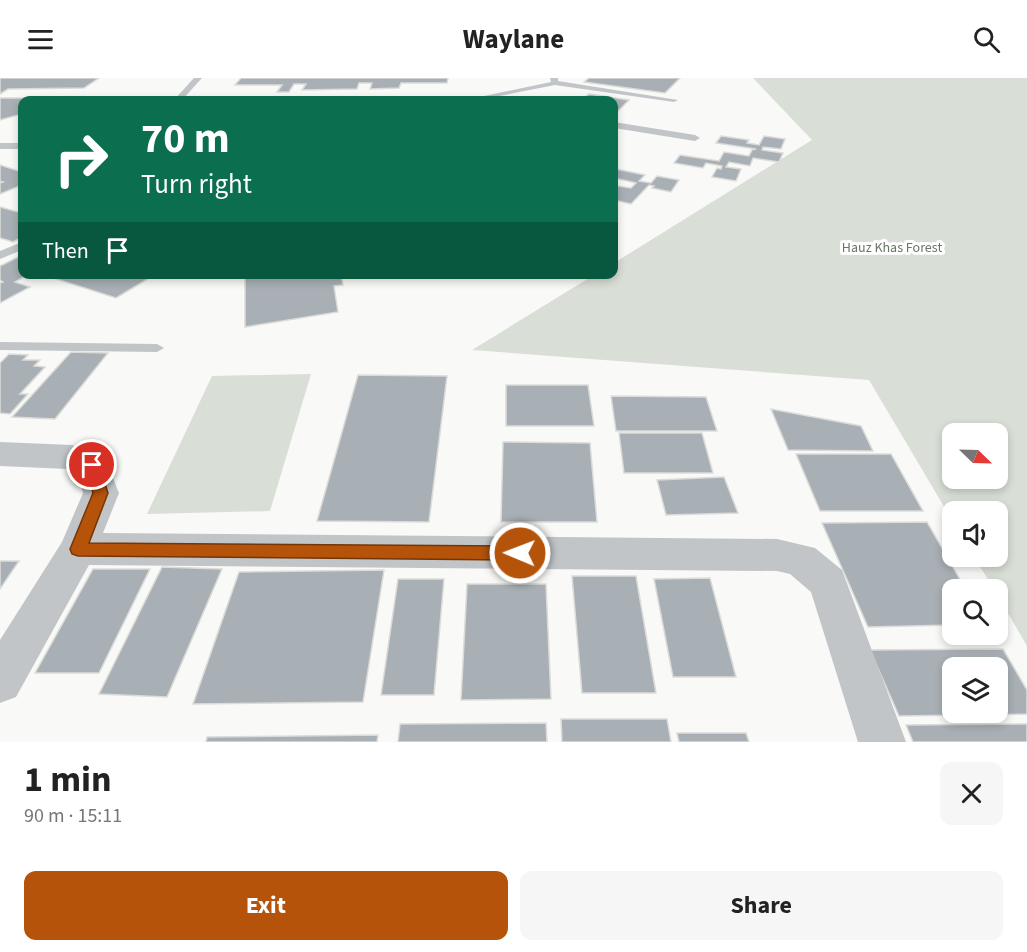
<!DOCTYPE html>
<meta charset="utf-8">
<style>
:root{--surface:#fff;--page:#f6f6f6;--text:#222;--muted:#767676;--accent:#b45309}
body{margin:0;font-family:"Source Sans 3",sans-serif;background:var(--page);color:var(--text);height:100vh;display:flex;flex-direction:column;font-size:22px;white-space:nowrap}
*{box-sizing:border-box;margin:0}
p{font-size:20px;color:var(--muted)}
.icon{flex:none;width:33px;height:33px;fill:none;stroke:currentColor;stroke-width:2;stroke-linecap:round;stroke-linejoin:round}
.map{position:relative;height:664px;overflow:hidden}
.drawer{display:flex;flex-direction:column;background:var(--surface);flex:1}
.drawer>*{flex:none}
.banner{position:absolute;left:18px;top:18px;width:600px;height:183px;border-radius:12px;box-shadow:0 3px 9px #0003;background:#0b6e4f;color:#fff;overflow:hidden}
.needle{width:39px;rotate:113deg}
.buttons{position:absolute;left:942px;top:345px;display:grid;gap:12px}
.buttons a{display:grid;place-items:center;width:66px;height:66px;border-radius:12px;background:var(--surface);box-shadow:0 3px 9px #0003;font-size:30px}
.pin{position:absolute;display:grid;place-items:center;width:51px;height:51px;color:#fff;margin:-26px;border:3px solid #fff;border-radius:50%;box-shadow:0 2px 6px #0007}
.me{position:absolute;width:66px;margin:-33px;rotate:271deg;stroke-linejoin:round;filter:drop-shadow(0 0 4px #0008)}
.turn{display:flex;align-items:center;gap:21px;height:126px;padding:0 24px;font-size:27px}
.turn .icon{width:78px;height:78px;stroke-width:2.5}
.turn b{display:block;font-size:42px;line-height:51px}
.then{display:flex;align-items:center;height:57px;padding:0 24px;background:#0003;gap:12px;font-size:22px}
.round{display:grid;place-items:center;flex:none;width:63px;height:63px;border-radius:12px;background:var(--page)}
.headline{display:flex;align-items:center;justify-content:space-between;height:102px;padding:0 24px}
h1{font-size:36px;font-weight:700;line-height:45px}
.cta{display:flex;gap:12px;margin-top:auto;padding:12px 24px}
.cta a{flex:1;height:69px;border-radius:12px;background:var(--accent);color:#fff;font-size:24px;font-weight:700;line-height:69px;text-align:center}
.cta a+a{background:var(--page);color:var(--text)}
header{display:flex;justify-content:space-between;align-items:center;height:78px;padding:0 24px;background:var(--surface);font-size:27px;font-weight:700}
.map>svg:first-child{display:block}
.green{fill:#d9ded6;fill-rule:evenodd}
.building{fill:#a9b0b5;stroke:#dbdbd9;stroke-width:1.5;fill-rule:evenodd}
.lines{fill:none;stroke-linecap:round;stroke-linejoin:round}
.service{fill:#c1c5c8;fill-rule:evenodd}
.minor{fill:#c1c5c8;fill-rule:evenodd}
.route{fill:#b45309;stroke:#753606;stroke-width:1.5}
.labels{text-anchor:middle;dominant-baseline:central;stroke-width:6;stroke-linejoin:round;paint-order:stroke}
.far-park-label{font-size:14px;fill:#687865;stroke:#fff}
</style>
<header><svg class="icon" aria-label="menu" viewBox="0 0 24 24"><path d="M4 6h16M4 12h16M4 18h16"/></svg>Waylane<svg class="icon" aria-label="search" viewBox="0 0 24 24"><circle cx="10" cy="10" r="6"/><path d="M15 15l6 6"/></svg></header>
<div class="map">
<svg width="1027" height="664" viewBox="0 0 1027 664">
<rect width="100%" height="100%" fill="#f9f9f7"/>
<g class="green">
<path d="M 753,0 L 1027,0 L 1027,568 L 998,518 L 998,512 L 994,511 L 974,479 L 998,478 L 998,434 L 952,434 L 952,442 L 869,302 L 472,272 L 594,197 L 614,196 L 614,185 L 812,62 ZM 952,356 L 998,356 L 998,400 L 952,400 Z"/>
<path d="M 311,296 L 270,433 L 147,436 L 212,298 Z"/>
</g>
<g class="building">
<path d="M 0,0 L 99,0 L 84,10 L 8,11 L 0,16 Z"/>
<path d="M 241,0 L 448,0 L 447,5 L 401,5 L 399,10 L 370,11 L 372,5 L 359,5 L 357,11 L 302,12 L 306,6 L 294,6 L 289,14 L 277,14 L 282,7 L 235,7 Z"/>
<path d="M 589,0 L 680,0 L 665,15 L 584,4 Z"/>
<path d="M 589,16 L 629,22 L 614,37 L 614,22 L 582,22 Z"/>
<path d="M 0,20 L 54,20 L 50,22 L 22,22 L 22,36 L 0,42 Z"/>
<path d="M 721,58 L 749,62 L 747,65 L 759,67 L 764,58 L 785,61 L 781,71 L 763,69 L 762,72 L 783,75 L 779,84 L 753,80 L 750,88 L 729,84 L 726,89 L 741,91 L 736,103 L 712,99 L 717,90 L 721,91 L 722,88 L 706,85 L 703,90 L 674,85 L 680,77 L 719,83 L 724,74 L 749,78 L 752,72 L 756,71 L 716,65 Z"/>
<path d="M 0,87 L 22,94 L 22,107 L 0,116 L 0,105 L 3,104 L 0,103 Z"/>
<path d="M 616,91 L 645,97 L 639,103 L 651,105 L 657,98 L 679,102 L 671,114 L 652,110 L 654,108 L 649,107 L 631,126 L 614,122 L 614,113 L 618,108 L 631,110 L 636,105 L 614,100 Z"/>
<path d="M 0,129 L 22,135 L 22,159 L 13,164 L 0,160 Z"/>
<path d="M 22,177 L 22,196 L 29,196 L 15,204 L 30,209 L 0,225 L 0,205 L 3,204 L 0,202 L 0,188 Z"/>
<path d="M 50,196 L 120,197 L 156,196 L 116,220 L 47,198 Z"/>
<path d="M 245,196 L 341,196 L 343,207 L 334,208 L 338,234 L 245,249 Z"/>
<path d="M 71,274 L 108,275 L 55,341 L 12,339 Z"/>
<path d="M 9,276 L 28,277 L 23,282 L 40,282 L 34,288 L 45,289 L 20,316 L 28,316 L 10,336 L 0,335 L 0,285 Z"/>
<path d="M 358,297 L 447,298 L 429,444 L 317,443 Z"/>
<path d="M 506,307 L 588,307 L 594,348 L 506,348 Z"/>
<path d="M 611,318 L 706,319 L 717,353 L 616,353 Z"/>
<path d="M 771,331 L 861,348 L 873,373 L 788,372 Z"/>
<path d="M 619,355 L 702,355 L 713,395 L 624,395 Z"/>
<path d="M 503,364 L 590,365 L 597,444 L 501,444 Z"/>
<path d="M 796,376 L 891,376 L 923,433 L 820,433 Z"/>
<path d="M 724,399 L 738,435 L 666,437 L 657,402 Z"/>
<path d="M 927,444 L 966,512 L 952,512 L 952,547 L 868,549 L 822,445 Z"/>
<path d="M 0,483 L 19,483 L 0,511 Z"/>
<path d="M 162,489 L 222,491 L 167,619 L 99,616 Z"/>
<path d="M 93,491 L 150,491 L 99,595 L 35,595 Z"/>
<path d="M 384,492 L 363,624 L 193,626 L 239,494 Z"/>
<path d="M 572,498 L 636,498 L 656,615 L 582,615 Z"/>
<path d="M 710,500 L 736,599 L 673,599 L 654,501 Z"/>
<path d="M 398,501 L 444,501 L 434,617 L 381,617 Z"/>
<path d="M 467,506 L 546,506 L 551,621 L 461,622 Z"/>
<path d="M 1003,571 L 1027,612 L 1027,636 L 899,638 L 870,572 ZM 952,590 L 998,590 L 998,634 L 952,634 Z"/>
<path d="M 561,641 L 667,641 L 671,664 L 562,664 Z"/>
<path d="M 546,645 L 547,664 L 398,664 L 400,646 Z"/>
<path d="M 1027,646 L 1027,664 L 913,664 L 906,647 Z"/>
<path d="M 677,655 L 746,655 L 749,664 L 679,664 Z"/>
<path d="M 378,657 L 377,664 L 206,664 L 207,659 Z"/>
</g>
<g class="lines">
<g class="service">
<path d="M 194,0 L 202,0 L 182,22 L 174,22 Z"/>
<path d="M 550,0 L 558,0 L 558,3 L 678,22 L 674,24 L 555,7 L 479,22 L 465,22 L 551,4 Z"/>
<path d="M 614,44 L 695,57 L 700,60 L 695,63 L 614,50 Z"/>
<rect x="0" y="65" width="22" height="6"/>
<path d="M 22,164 L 22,172 L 0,181 L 0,173 Z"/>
<path d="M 0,264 L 157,266 L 164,270 L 157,274 L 0,272 Z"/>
</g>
<path class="minor" d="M 0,364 L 72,367 L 104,378 L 119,415 L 103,455 L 777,461 L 815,470 L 842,492 L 906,664 L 858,664 L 811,514 L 790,496 L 777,493 L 89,487 L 16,619 L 0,625 L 0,562 L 62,464 L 83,415 L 77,395 L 68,391 L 0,388 Z"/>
</g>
<path class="route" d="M 92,382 L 97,384 L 99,387 L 108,415 L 89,465 L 520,468 L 526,470 L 529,475 L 526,480 L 520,482 L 78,478 L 72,476 L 70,471 L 93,415 L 85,387 L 87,384 Z"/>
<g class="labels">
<g class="far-park-label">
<text x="892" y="170">Hauz Khas Forest</text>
</g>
</g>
</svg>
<div class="buttons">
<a><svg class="needle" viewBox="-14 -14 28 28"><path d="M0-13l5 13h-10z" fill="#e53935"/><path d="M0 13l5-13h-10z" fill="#767676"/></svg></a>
<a><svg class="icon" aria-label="sound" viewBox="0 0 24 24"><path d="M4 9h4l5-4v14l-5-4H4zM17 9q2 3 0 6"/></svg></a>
<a><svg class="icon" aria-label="search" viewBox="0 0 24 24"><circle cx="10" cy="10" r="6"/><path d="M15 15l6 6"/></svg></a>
<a><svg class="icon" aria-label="layers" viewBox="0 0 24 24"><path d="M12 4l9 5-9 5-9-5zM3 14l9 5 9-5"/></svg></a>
</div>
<div class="pin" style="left:92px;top:387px;background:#d93025"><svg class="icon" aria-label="arrive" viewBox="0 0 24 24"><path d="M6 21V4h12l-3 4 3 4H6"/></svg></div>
<svg class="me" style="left:520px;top:475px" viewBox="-20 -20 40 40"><circle r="17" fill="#b45309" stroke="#fff" stroke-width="3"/><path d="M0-11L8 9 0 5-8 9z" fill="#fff"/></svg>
<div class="banner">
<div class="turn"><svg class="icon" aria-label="right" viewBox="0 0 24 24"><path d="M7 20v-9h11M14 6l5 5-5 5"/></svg><div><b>70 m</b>Turn right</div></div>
<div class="then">Then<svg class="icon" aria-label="arrive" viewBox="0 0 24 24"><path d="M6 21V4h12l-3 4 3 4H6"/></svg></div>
</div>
</div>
<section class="drawer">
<div class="headline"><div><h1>1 min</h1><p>90 m · 15:11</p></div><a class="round"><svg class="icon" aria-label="close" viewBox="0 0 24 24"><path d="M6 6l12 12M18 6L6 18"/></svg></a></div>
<div class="cta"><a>Exit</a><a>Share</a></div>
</section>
